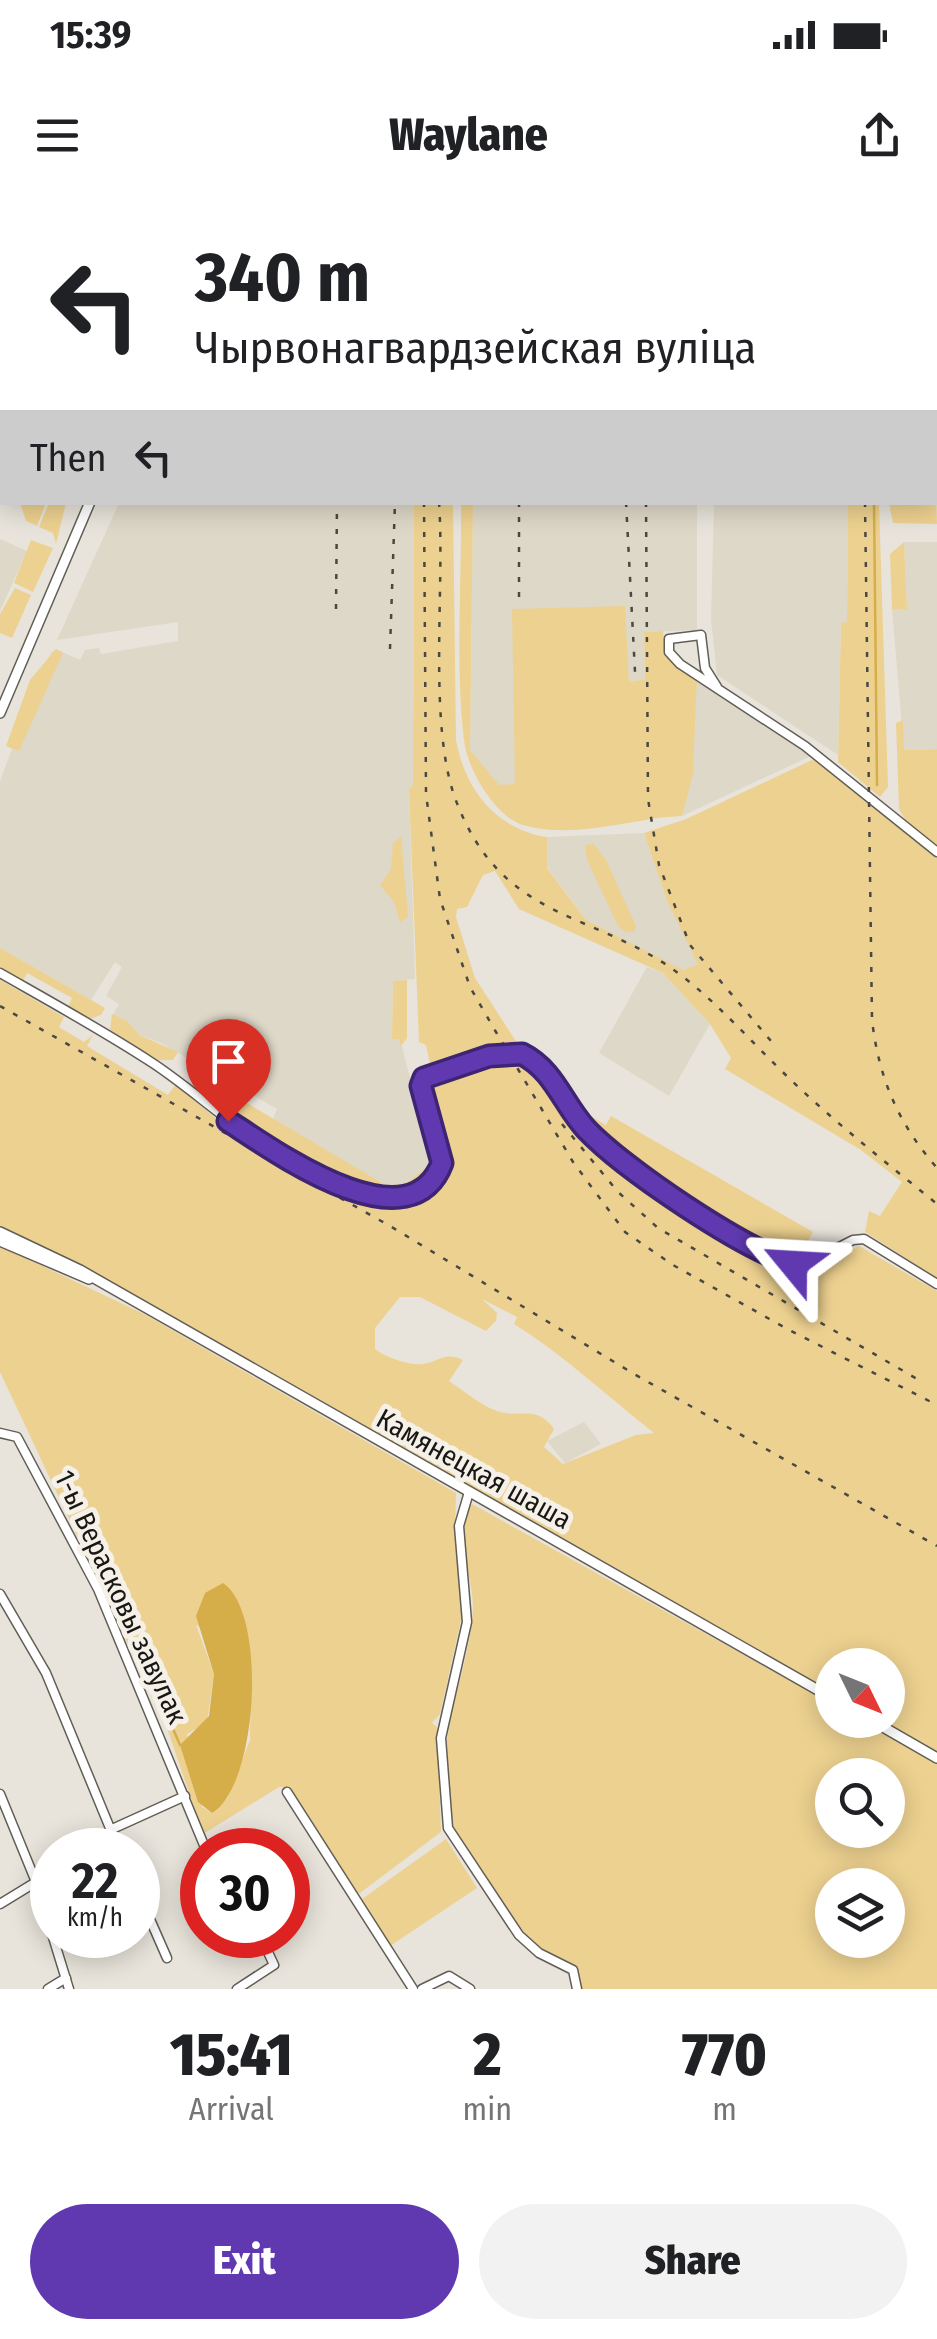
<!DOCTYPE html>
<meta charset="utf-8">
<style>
:root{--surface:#fff;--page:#f2f2f2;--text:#202124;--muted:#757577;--accent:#6039b1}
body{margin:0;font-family:"Fira Sans Condensed",sans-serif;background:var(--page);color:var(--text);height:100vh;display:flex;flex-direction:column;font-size:38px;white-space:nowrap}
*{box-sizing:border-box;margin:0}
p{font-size:32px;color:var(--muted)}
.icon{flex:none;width:55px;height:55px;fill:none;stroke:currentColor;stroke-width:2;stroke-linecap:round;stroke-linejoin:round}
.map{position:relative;height:1789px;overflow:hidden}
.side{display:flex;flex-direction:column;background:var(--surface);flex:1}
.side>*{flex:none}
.top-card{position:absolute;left:0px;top:0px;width:938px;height:305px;box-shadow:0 5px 25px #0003;background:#fff;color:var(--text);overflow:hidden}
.needle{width:65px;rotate:133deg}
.buttons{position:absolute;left:815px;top:1448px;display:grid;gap:20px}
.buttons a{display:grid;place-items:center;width:90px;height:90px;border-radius:50%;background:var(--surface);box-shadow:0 5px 25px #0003;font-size:50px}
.speed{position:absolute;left:30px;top:1628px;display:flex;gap:20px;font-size:50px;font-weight:700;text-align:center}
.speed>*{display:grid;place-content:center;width:130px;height:130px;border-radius:50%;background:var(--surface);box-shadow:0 5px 25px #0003;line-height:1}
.speed small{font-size:25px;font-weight:400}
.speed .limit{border:15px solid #d22;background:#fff;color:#111}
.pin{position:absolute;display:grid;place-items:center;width:85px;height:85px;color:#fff;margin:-102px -42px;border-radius:50% 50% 50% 0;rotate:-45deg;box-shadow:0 0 10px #0007}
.pin .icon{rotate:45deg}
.me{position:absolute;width:110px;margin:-55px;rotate:297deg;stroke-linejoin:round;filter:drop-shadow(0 0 8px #0008)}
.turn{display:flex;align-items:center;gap:35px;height:210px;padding:0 30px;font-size:45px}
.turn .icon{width:130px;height:130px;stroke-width:2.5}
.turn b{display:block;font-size:70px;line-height:85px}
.then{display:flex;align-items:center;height:95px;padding:0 30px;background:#0003;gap:20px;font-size:38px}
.eta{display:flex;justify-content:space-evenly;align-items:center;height:170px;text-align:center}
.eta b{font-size:60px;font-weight:800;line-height:70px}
.cta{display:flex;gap:20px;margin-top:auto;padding:20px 30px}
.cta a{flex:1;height:115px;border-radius:60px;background:var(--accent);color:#fff;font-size:40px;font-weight:800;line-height:115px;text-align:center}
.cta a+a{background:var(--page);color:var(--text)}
.status{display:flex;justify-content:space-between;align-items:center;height:70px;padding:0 50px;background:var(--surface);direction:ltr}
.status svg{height:28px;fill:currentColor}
header{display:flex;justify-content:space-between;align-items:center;height:130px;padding:0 30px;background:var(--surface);font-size:45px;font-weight:800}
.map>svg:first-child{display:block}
.built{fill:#ded8c8}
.green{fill:#edd190;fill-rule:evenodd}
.water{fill:#d5ae49}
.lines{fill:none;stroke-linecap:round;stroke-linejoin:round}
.stream{stroke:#d5ae49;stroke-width:2.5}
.minor-casing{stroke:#615e57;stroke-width:11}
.major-casing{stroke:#615e57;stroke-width:12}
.minor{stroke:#fff;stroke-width:8}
.major{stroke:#fff;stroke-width:9}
.rail{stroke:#4a4843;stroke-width:2.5;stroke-dasharray:5 10;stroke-linecap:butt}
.route-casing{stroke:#3e2573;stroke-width:25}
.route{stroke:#6039b1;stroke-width:18}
.labels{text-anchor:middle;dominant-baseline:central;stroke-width:10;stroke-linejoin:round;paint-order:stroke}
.street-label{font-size:28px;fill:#181714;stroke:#f5f1e8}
</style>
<div class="status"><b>15:39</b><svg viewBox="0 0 49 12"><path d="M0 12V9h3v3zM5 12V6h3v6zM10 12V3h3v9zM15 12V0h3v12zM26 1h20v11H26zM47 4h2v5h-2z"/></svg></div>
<header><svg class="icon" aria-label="menu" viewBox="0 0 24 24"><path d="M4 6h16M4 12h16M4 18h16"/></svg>Waylane<svg class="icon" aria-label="share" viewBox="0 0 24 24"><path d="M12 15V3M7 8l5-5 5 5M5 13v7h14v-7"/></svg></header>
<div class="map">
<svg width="937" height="1789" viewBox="0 0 937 1789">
<rect width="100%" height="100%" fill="#e8e4db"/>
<g class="built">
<path d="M 33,0 L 384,0 L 415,1 L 34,2 Z"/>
<rect x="471" y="0" width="243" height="2"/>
<path d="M 119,303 L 414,303 L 413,586 L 409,590 L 415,779 L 393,781 L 392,838 L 400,838 L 430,959 L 428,967 L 406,983 L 387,986 L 366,975 L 273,919 L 277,909 L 161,843 L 134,833 L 113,815 L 119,804 L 106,796 L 122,767 L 115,762 L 91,800 L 0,748 L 0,581 L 12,549 L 9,547 L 51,453 L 56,449 L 80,460 L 85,450 L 99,448 L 101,454 L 178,441 L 178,422 L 57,440 Z"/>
<path d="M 473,303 L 697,303 L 697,430 L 644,432 L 645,479 L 629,482 L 515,584 L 499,586 L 470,550 Z"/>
<path d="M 714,303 L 848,303 L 847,423 L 841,424 L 838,555 L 717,475 L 711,419 Z"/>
<path d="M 0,339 L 27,351 L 0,411 Z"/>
<path d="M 904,342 L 937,342 L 937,549 L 904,550 L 892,409 L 907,408 Z"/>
<path d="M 697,474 L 815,554 L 682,616 Z"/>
<path d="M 644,633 L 667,701 L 699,764 L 683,771 L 586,720 L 547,667 L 547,637 Z"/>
<path d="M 647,767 L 663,773 L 710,824 L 669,896 L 599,853 Z"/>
<path d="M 584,1222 L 601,1244 L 565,1263 L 547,1241 Z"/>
</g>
<g class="green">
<path d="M 714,0 L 937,0 L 937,226 L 935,2 Z"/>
<path d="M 935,260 L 937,324 L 893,323 L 889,303 L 935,302 Z"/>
<path d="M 20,303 L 46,303 L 37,326 L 26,321 Z"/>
<path d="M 49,303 L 66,303 L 56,344 L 53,333 L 39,327 Z"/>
<path d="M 414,303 L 453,303 L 456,540 C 465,590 496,629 547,637 L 547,668 L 586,720 L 683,770 L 698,764 L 667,701 L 644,633 L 686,619 L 812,560 L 827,566 L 937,658 L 937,1078 L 865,1032 L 869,1011 L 880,1016 L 902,982 L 861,950 L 725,869 L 731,858 L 710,824 L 663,773 L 519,709 L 495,671 L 483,675 L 467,707 L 457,709 L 456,717 L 475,778 L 521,849 L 430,864 L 426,845 L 419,842 L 409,589 L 413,585 Z"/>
<path d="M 461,303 L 473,303 L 470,550 L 499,585 L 515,584 L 512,409 L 625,406 L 629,482 L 645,479 L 644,432 L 663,431 L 666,457 L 690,476 L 697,474 L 693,574 L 682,616 C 632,618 574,640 523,625 C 494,616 467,568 464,540 C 455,463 462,380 461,303 Z"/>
<path d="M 848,303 L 879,303 L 888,587 L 880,597 L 838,562 L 841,423 L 847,422 Z"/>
<path d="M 31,340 L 53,348 L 33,392 L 14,383 Z"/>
<path d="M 904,342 L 907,409 L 892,409 L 890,354 Z"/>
<path d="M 15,388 L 31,395 L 12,438 L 0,433 L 0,414 Z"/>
<path d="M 56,449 L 63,453 L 19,551 L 6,546 L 30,480 Z"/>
<path d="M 903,520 L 904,550 L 937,549 L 937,647 L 906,621 L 899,609 L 896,523 Z"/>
<path d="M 401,637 L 408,717 L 400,722 L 394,702 L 380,685 L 391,669 L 393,643 Z"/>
<path d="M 593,643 L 606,660 L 636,726 L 634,732 L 625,732 L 618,726 L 587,660 L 585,646 Z"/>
<path d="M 0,748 L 105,808 L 101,815 L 90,819 L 68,807 L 72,798 L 27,773 L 23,781 L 0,768 Z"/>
<path d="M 0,780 L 64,817 L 59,827 L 84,842 L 93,835 L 87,846 L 168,895 L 176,884 L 233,934 L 314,981 L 350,997 L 388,1002 L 413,998 L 438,981 L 447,960 L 429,883 L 439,875 L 500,858 L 522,860 L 573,924 L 634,976 L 783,1066 L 811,1068 L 859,1046 L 937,1091 L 937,1552 L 881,1520 L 888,1520 L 888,1465 L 832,1465 L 832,1492 L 89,1070 L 0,1028 ZM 400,1097 L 420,1097 L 486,1131 L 496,1121 L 497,1113 L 482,1099 L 517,1117 L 514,1124 C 565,1156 607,1196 654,1233 L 636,1235 L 563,1264 L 544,1247 L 554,1229 C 537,1204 519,1219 497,1211 C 480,1205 464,1191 449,1181 L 463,1160 C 444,1151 439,1162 423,1164 C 411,1166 384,1157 375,1149 L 375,1128 Z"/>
<path d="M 407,780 L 407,838 L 401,846 L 399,839 L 392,839 L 393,781 Z"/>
<path d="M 112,814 L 127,821 L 139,835 L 178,852 L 173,860 L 158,860 L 110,830 Z"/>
<path d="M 407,870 L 436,958 L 424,980 C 368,1011 311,967 265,938 C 245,925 223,914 210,895 L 215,888 L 223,889 L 387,986 L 406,983 L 427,967 L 430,959 Z"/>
<path d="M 587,914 L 606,925 L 611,916 L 813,1032 L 802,1051 L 812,1057 L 798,1060 L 777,1053 C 708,1013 637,976 582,917 Z"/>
<path d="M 0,1046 L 144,1114 L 456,1293 L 455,1331 L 463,1411 L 440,1514 L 432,1523 L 437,1527 L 441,1632 L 360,1693 L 353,1692 L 288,1587 L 279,1587 L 203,1634 L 166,1525 L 0,1172 ZM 196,1425 L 251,1455 L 250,1540 L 228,1597 L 212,1613 L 202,1607 L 187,1534 L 207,1522 L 214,1474 Z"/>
<path d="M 472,1304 L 832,1504 L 832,1520 L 860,1520 L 937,1563 L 937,1789 L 581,1789 C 581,1762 559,1763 541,1751 C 511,1730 479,1672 460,1640 C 418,1570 470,1480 473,1408 C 474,1381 451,1325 472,1304 ZM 832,1575 L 888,1575 L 888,1630 L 832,1630 ZM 832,1685 L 888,1685 L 888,1740 L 832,1740 Z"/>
<path d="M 446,1639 L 477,1688 L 390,1746 L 362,1699 Z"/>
</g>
<g class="water">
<path d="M 223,1383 C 268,1413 258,1586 212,1613 L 198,1602 L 180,1545 L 209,1516 L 214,1474 L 196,1416 L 205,1393 Z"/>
<circle cx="240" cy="1745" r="11"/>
</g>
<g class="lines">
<g class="stream">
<path d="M 874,302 L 877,585"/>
<path d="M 122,1411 L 180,1545"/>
</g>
<g class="minor-casing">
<g id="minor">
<path d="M 0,67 L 2,71"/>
<path d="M 717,487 L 705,468 L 701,435 L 669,439 L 669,452 L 680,464 L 805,546 L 937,652"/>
<path d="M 0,773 C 51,802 102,830 151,862 C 217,904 330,1023 416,990 C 431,984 441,973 442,957 L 422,880 C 437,866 504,847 524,855 C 555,867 565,907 587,930 C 617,962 765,1067 806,1064 L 853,1040 L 864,1039 L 937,1084"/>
<path d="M 0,1233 L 17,1237 L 98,1389 L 206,1650"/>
<path d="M 469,1292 L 459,1326 L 467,1422 L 441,1538 L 448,1628 L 519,1735 L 539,1753 L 573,1770 L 577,1789"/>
<path d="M 0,1394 L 46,1473 L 119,1650"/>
<path d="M 287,1592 L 413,1789"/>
<path d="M 0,1594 L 36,1682 L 69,1789"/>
<path d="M 110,1630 L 185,1596"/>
<path d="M 138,1692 L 167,1758"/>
<path d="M 0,1704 L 36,1682"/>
<path d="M 48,1789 L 66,1778"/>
<path d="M 237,1789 L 274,1765 L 260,1735"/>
<path d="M 422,1789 L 449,1776 L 470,1789"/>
</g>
</g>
<g class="major-casing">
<g id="major">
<path d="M 13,0 L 14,2"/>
<path d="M 0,513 L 90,302"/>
<path d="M 0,1032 L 80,1070 L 832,1498"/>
<path d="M 0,1041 L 89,1079"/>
<path d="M 871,1520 L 937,1558"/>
</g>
</g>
<use href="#minor" class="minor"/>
<use href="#major" class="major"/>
<g class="rail">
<path d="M 423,0 L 423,2"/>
<path d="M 444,0 L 444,2"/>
<path d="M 511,0 L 511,2"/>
<path d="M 864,0 L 864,2"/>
<path d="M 388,2 L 389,0"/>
<path d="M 630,2 L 630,0"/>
<path d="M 648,2 L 648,0"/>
<path d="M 837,2 L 837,0"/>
<path d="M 424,302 L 426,594 L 440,699 L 470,787 L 496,832 L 573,962 L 625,1032 L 673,1065 L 791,1131 L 937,1205"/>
<path d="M 439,302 C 445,388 428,522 455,598 C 502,725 595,709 682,776 C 722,807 755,846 792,881 C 838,925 888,964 937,1004"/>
<path d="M 519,302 L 519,398"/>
<path d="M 626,302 L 635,472"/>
<path d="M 646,302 L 648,599 L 659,665 L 690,745 L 771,841"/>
<path d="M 837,302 L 837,303"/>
<path d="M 865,302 L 872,820 C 879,879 898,923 937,968"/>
<path d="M 336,409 L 337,302"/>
<path d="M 390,449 L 395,302"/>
<path d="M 0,806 L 390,1026 L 634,1174 L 937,1346"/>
<path d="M 562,924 L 618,992 L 658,1028 L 924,1183"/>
</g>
</g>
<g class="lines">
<g class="route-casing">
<path id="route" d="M 228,921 C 270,948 409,1050 442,963 L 421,886 L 424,878 L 489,856 L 522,854 C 554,870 563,904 586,929 C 624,969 741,1048 793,1064"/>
</g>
<use href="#route" class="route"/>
</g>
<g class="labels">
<g class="street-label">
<text transform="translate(474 1269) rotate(29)">Камянецкая шаша</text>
<text transform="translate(121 1397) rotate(65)">1-ы Верасковы завулак</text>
</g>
</g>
</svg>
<div class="buttons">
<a><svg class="needle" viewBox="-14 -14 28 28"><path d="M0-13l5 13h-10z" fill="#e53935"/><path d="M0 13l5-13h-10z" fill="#757577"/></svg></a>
<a><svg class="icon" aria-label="search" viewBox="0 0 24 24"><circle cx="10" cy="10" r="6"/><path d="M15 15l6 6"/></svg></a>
<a><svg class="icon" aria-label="layers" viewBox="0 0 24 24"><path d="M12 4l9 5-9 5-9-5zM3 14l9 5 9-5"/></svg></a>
</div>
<div class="speed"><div>22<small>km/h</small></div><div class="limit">30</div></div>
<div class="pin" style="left:228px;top:921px;background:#d93025"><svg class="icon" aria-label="arrive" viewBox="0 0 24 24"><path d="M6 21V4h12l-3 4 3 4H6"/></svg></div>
<svg class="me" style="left:793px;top:1064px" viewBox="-20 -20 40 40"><path d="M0-17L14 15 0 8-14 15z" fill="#6039b1" stroke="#fff" stroke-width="4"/></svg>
<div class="top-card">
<div class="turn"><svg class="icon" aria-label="left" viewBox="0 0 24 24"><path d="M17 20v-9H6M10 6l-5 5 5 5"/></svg><div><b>340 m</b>Чырвонагвардзейская вуліца</div></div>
<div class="then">Then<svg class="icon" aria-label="left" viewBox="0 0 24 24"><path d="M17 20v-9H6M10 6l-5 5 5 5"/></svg></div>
</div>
</div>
<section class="side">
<div class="eta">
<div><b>15:41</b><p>Arrival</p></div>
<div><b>2</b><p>min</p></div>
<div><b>770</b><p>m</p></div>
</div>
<div class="cta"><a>Exit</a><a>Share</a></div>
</section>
